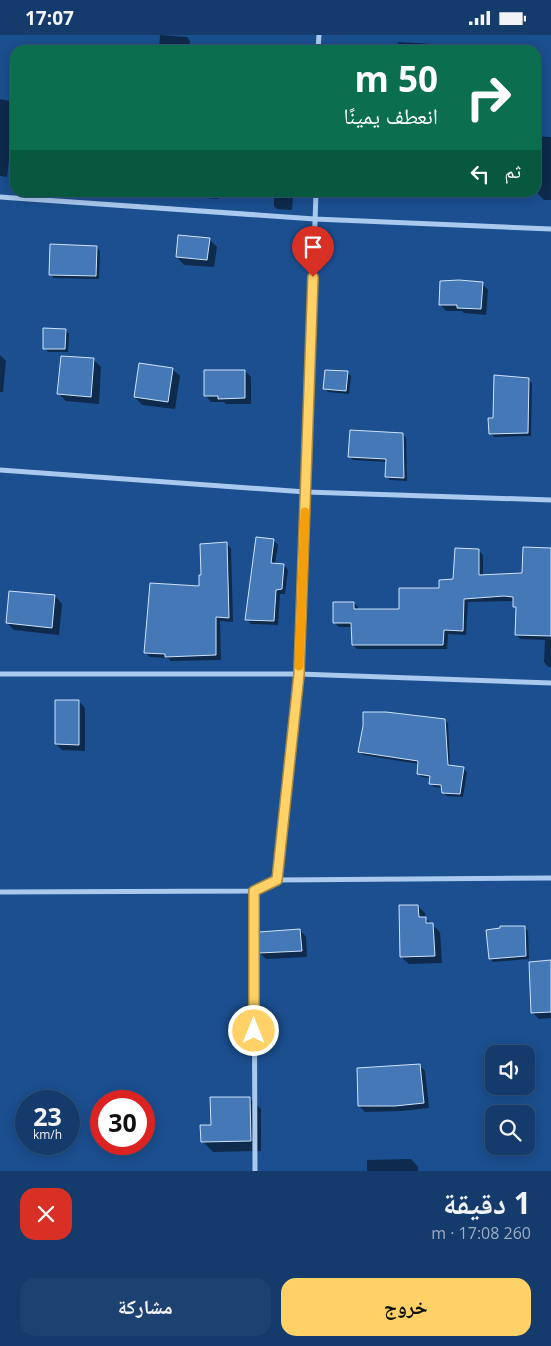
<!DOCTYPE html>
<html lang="ar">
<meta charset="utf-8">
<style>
:root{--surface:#143b6b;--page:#1d4271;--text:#f1f3f6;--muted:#9dadc1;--line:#33557e;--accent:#ffd166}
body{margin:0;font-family:"Open Sans","Noto Naskh Arabic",sans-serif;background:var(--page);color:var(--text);direction:rtl;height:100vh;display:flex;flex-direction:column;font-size:19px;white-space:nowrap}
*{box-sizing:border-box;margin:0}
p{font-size:16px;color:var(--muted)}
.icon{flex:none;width:28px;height:28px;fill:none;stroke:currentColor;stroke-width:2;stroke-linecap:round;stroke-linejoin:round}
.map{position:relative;height:1136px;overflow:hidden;direction:ltr}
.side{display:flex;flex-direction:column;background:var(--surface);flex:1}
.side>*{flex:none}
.top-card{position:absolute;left:10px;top:10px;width:531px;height:152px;border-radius:15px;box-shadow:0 2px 12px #0003,0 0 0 1px var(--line);direction:rtl;background:#0b6e4f;color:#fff;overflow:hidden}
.tools{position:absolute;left:485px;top:1010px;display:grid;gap:10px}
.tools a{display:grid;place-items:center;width:50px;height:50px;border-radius:10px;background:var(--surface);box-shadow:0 2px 12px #0003,0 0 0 1px var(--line);font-size:25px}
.speed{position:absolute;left:15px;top:1055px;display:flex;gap:10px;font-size:25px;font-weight:700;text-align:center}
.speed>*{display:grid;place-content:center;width:65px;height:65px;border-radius:50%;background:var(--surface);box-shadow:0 2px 12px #0003,0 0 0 1px var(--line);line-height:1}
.speed small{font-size:12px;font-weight:400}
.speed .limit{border:8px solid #d22;background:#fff;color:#111}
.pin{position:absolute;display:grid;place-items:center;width:42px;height:42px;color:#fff;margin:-51px -21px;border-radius:50% 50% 50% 0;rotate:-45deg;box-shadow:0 0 5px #0007}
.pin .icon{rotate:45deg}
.me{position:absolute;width:55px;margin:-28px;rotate:0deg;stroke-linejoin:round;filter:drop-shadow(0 0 4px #0008)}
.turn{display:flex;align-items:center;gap:18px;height:105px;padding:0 20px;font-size:22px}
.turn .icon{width:65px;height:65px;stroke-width:2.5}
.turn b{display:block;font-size:35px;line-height:42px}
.then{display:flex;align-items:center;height:48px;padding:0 20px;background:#0003;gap:10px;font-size:19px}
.round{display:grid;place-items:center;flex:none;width:52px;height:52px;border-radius:15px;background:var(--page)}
.head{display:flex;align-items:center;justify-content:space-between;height:85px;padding:0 20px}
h1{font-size:30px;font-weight:700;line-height:38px}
.primary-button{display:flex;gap:10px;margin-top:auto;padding:10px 20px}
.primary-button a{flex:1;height:58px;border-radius:15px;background:var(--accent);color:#111;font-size:20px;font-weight:700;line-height:58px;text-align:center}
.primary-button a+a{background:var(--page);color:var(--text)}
.status{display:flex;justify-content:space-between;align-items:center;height:35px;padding:0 25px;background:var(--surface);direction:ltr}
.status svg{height:14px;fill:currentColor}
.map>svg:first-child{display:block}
.shadow{fill:#0007}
.building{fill:#4478b7;stroke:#cfe3fa}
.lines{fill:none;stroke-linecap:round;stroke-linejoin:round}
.street{stroke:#a9c9ee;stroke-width:5}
.route-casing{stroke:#a68842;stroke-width:12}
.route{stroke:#ffd166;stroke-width:9}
.slow{stroke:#f59e0b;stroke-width:9}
</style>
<div class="status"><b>17:07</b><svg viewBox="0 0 49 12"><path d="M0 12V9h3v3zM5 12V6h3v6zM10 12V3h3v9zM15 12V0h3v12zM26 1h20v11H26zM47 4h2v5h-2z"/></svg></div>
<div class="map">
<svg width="551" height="1136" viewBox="0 0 551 1136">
<rect width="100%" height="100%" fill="#1b4f8f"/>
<g class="shadow">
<path d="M 160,0 L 187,2 L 190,6 L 189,15 L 159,15 Z"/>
<path d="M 398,7 L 433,9 L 439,15 L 397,15 Z"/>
<path d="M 0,64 L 15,67 L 15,118 L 10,117 L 7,142 L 0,141 Z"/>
<path d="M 536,101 L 551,102 L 551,165 L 544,165 L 536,157 Z"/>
<path d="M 199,158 L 218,158 L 218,164 L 205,163 Z"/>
<path d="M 274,158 L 289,158 L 293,161 L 292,175 L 277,174 L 274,171 Z"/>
<path d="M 209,204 L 217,212 L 214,232 L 184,230 L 177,222 Z"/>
<path d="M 97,212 L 100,216 L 99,244 L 54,243 L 50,239 Z"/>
<path d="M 482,248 L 488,255 L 486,280 L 464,278 L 462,276 L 446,276 L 440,269 Z"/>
<path d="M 66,295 L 69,299 L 68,317 L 48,317 L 44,313 Z"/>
<path d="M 0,320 L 6,326 L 3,357 L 0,357 Z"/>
<path d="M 94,325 L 101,332 L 99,369 L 66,366 L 59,359 Z"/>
<path d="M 172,334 L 180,341 L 175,374 L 142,370 L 135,362 Z"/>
<path d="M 245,336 L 251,342 L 251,369 L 226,369 L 224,367 L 211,367 L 205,360 Z"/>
<path d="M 347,337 L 351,341 L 349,359 L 328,357 L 325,354 Z"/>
<path d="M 528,345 L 532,348 L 531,401 L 494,402 L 490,398 Z"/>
<path d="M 403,399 L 406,403 L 407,446 L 390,445 L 386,441 L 387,427 L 353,425 L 349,421 Z"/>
<path d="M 273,505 L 278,510 L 275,529 L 284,530 L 288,535 L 285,559 L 280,559 L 278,590 L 251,589 L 246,584 Z"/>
<path d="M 226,509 L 231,513 L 233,587 L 220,586 L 221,625 L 171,626 L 168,623 L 150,622 L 145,617 L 201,553 Z"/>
<path d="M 551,514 L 551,632 L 548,632 L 544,627 L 545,605 L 521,604 L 516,600 L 517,574 L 514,571 L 514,566 L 468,567 L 466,600 L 448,599 L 447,614 L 357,614 L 353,610 L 353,592 L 339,592 L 335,588 L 354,568 L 358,572 L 358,576 L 401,575 L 440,555 L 454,545 L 479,516 L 483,520 L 483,541 L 523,539 Z"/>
<path d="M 55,561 L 62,569 L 59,600 L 14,595 L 7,588 Z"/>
<path d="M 79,666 L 85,673 L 85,716 L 62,715 L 56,709 Z"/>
<path d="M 444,685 L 448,688 L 450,732 L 463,734 L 467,737 L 463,762 L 447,761 L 443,758 L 442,753 L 434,752 L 431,749 L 431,743 L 422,742 L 418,739 L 419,729 L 363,720 L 360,717 Z"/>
<path d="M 418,871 L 425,878 L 426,884 L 440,897 L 442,928 L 409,929 L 401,922 Z"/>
<path d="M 524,892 L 528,896 L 529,924 L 493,927 L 490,924 Z"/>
<path d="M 300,895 L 306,902 L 307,922 L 266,924 L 260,918 Z"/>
<path d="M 551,926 L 551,983 L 539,984 L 533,978 Z"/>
<path d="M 419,1030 L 425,1036 L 429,1073 L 401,1076 L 365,1077 L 359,1071 Z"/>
<path d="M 250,1063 L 261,1074 L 261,1116 L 213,1117 L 202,1106 L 213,1091 Z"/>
<path d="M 411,1124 L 418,1132 L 418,1136 L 367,1136 L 367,1125 Z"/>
</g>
<g class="building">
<path d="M 178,200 L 210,203 L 207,225 L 176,222 Z"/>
<path d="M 50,209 L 97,211 L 96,241 L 49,240 Z"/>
<path d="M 459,245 L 483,247 L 481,274 L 457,273 L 457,270 L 439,270 L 440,246 Z"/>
<path d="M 43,293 L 66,294 L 65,314 L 43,314 Z"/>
<path d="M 61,321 L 94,323 L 91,362 L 57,359 Z"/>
<path d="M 139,328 L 173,333 L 168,367 L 134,362 Z"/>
<path d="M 204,335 L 245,335 L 245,363 L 218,364 L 218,361 L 204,361 Z"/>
<path d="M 325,335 L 348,336 L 346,356 L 323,354 Z"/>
<path d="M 494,340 L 529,343 L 528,398 L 489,399 L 488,383 L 493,383 Z"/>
<path d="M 350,395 L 403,398 L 404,443 L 385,442 L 386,424 L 348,422 Z"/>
<path d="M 256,502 L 274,504 L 271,528 L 284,529 L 282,554 L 276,555 L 274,586 L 245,585 Z"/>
<path d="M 227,507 L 229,583 L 216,582 L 216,620 L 165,622 L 165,619 L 144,618 L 150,548 L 199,551 L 199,540 L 201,540 L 200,509 Z"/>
<path d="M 523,512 L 551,513 L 551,601 L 515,600 L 516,572 L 513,572 L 513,562 L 504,561 L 464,564 L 463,596 L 444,595 L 443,610 L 352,610 L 351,588 L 333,588 L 333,567 L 354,567 L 354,574 L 399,574 L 399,553 L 439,553 L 439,545 L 453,544 L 455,513 L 479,514 L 479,540 L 522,538 Z"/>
<path d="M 9,556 L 55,560 L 52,593 L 6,588 Z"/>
<path d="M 55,665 L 79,665 L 79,710 L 55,709 Z"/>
<path d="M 363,677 L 386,677 L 445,684 L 448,730 L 464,732 L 460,759 L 442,758 L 441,750 L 429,749 L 430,741 L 417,739 L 418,726 L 358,717 L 363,691 Z"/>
<path d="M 399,870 L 418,870 L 419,882 L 426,882 L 426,888 L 433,888 L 435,921 L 400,922 Z"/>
<path d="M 500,891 L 525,891 L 526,921 L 489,924 L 486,895 L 500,893 Z"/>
<path d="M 300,894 L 302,916 L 259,918 L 259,897 Z"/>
<path d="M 551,925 L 551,977 L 531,978 L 529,927 Z"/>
<path d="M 420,1029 L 424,1068 L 395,1071 L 358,1071 L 357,1033 Z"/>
<path d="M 210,1062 L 250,1062 L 251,1106 L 201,1107 L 200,1090 L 211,1090 Z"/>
</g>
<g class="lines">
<g class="street">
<path d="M 318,15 L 319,0"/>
<path d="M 0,162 L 315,184 L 551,194"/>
<path d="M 0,435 L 306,457 L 551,465"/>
<path d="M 0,639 L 299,639 L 551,648"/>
<path d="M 277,845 L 299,639 L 316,158"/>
<path d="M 254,856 L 255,1136"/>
<path d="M 0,857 L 254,856 L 277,845 L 551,843"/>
</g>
</g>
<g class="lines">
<g class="route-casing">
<path id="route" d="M 254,996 L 254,856 L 277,845 L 299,639 L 313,242"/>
</g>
<use href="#route" class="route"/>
<path class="slow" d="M 299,631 L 305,477"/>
</g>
</svg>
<div class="tools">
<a><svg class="icon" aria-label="sound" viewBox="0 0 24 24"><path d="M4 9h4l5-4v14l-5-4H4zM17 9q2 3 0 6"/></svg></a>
<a><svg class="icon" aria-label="search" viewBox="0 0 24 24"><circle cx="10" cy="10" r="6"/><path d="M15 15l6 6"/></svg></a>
</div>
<div class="speed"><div>23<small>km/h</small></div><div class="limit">30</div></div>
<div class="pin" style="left:313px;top:242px;background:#d93025"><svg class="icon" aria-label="arrive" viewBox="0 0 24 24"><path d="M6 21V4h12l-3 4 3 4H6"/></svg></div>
<svg class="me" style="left:254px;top:996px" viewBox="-20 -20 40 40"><circle r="17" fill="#ffd166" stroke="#fff" stroke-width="3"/><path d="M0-11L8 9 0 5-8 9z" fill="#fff"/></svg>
<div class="top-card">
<div class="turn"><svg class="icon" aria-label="right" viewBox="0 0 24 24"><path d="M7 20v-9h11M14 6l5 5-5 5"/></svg><div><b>50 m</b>انعطف يمينًا</div></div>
<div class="then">ثم<svg class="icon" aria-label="left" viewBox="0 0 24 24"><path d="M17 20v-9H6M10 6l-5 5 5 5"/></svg></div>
</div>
</div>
<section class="side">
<div class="head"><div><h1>1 دقيقة</h1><p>260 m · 17:08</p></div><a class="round" style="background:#d93025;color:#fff"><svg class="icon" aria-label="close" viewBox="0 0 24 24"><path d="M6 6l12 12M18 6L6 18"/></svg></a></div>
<div class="primary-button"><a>خروج</a><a>مشاركة</a></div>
</section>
